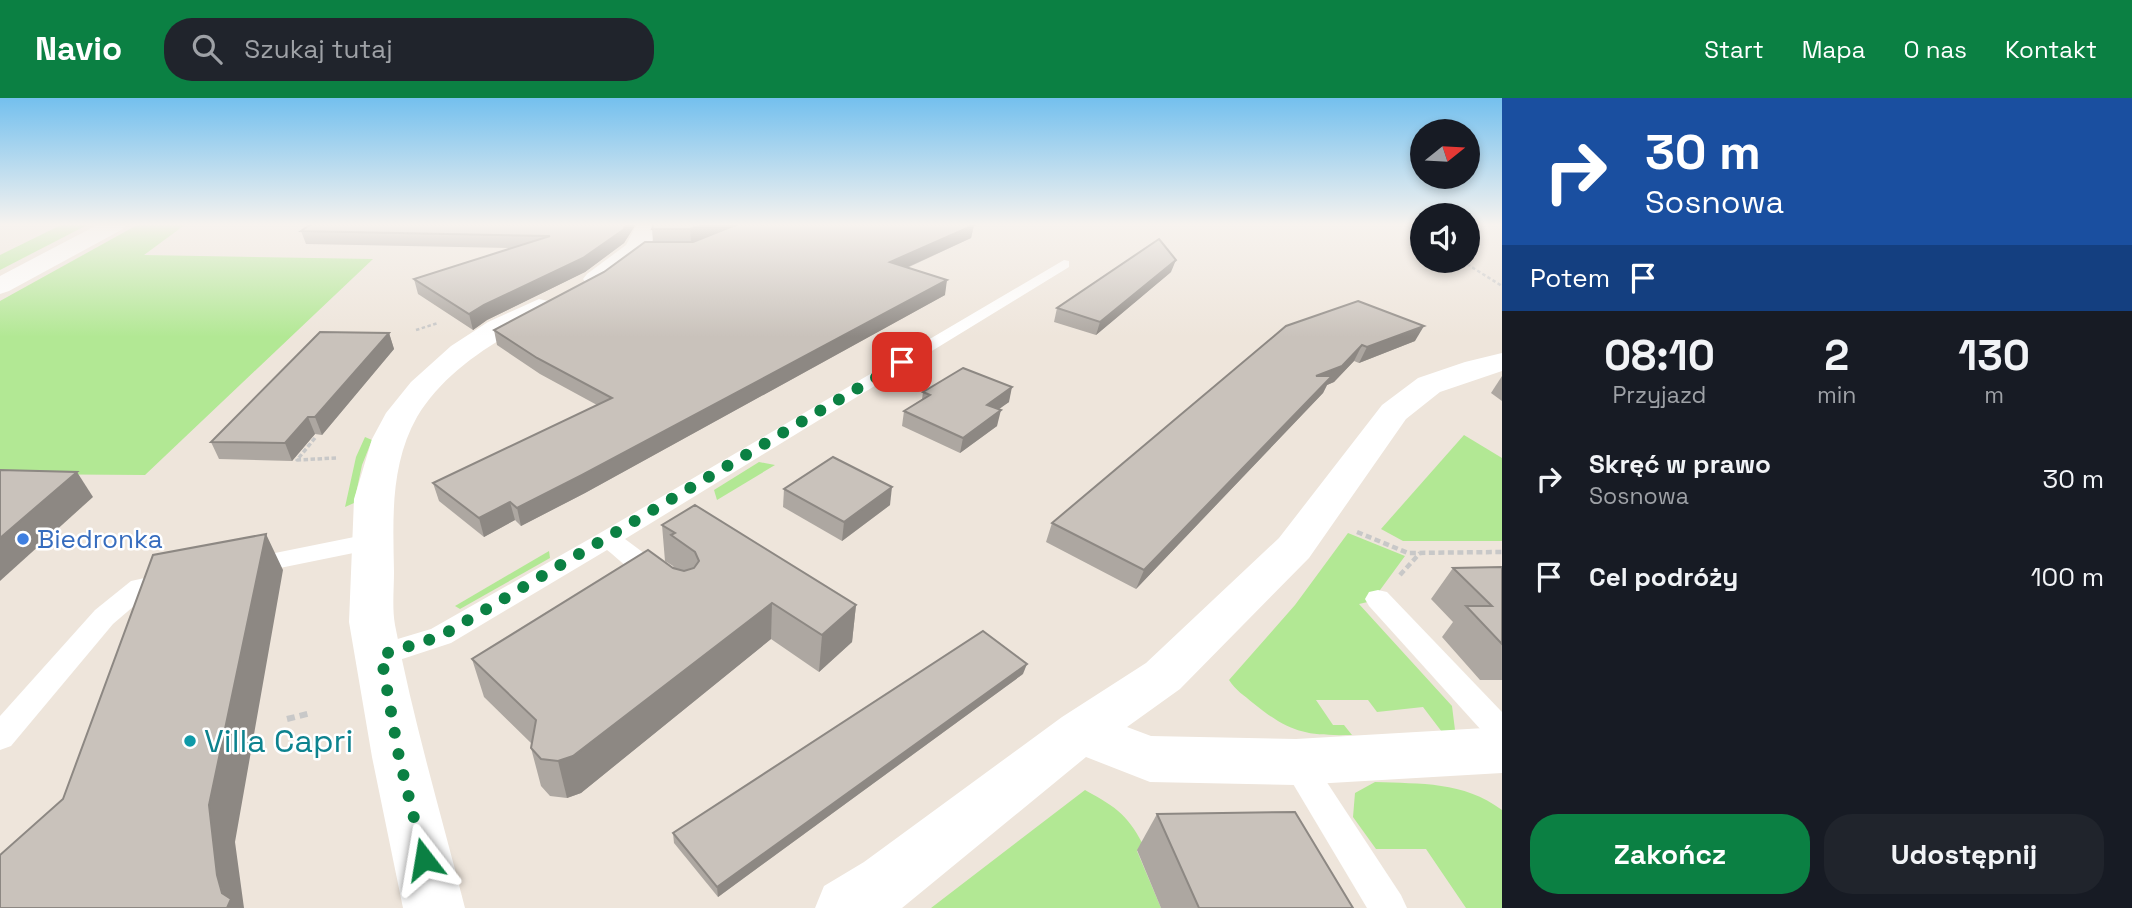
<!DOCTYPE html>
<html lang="pl">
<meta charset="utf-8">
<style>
:root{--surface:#171b24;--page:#20242c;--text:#f1f3f6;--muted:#9ea1a6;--accent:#0b8043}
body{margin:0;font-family:"Space Grotesk",sans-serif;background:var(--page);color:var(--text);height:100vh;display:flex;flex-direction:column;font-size:26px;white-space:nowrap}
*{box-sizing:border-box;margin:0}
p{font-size:23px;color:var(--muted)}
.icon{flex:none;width:38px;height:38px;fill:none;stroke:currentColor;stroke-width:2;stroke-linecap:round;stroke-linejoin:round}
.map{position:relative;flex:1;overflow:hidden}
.details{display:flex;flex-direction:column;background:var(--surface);width:630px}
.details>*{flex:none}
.banner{background:#1a4fa0;color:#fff;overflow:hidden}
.needle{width:46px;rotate:72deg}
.controls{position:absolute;left:1410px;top:21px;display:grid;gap:14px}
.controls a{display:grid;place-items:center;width:70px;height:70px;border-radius:50%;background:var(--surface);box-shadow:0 4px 10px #0003;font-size:35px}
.pin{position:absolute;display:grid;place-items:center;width:60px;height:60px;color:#fff;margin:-30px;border-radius:14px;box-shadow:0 4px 10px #0006}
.me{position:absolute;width:77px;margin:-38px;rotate:346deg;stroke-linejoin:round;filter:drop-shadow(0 0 5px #0008)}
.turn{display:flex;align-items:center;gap:24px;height:147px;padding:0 28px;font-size:32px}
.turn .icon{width:91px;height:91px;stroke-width:2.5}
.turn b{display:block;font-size:49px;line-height:60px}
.then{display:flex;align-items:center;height:66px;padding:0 28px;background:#0003;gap:14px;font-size:26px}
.eta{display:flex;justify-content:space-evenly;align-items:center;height:119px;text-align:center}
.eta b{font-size:42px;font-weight:800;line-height:49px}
.primary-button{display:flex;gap:14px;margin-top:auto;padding:14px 28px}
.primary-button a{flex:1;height:80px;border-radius:28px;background:var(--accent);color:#fff;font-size:28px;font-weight:800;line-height:80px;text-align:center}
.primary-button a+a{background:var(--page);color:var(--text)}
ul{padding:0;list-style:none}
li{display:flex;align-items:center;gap:21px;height:98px;padding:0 28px}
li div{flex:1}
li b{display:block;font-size:26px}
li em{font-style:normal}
header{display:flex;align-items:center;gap:42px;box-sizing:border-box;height:98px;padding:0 35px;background:var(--accent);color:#fff}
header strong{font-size:33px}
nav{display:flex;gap:38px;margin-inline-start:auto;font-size:24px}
.search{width:490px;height:63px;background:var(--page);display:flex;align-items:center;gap:18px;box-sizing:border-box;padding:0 24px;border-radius:28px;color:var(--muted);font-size:26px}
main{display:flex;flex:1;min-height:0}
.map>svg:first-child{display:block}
.green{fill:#b2e894}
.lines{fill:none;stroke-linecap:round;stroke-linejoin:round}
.path-far3{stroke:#c8c8c8;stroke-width:2.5;stroke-dasharray:3.5 2.5;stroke-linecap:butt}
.path-far2{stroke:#c8c8c8;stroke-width:3.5;stroke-dasharray:4.5 2.5;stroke-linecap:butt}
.path-far1{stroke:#c8c8c8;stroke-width:4.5;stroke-dasharray:6 3.5;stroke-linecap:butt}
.path{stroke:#c8c8c8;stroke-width:6;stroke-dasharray:8 5;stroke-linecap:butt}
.lane{fill:#fff;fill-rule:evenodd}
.street{fill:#fff;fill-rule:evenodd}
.secondary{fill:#fff;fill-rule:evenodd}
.wall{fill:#ada7a1}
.shaded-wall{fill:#8d8883}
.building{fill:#c9c2bb;stroke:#8d8883;stroke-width:2}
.route{stroke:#0b8043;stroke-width:12;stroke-dasharray:0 21.6}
.shop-dot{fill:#3f7fe0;stroke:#fff;stroke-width:2.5}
.culture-dot{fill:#0f9aa8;stroke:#fff;stroke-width:2.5}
.labels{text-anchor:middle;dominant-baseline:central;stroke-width:5;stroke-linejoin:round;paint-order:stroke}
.shop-label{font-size:26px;fill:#366cbe;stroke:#fff;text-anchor:start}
.near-culture-label{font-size:32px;fill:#0d838f;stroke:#fff;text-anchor:start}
</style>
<header>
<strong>Navio</strong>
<div class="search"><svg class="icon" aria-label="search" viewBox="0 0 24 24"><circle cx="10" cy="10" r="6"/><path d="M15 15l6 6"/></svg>Szukaj tutaj</div>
<nav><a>Start</a><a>Mapa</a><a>O nas</a><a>Kontakt</a></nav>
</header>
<main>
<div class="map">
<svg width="1502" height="810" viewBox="0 0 1502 810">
<rect width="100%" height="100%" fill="#eee5db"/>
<g class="green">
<path d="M 63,126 L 89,126 L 0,172 L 0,157 Z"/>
<path d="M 139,126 L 186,126 L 144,157 L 373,161 L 145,377 L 0,376 L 0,203 Z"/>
<path d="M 1464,337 L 1502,360 L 1502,443 L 1403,443 L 1381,431 Z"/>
<path d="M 365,339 L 372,342 L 362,367 L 354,405 L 345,409 L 356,359 Z"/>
<path d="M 759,364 L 775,367 L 717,402 L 714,392 Z"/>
<path d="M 1348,435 L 1405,458 L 1372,503 L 1359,506 L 1452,608 L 1455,632 L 1445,638 L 1423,609 L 1377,614 L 1368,602 L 1316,602 L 1333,627 L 1344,627 L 1352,637 C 1306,638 1290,635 1253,605 C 1245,598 1235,592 1229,582 L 1295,507 Z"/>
<path d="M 549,453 L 550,460 L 460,511 L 455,508 Z"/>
<path d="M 1375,684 C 1421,686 1463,683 1502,712 L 1502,810 L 1466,810 L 1426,751 L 1376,751 L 1353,719 L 1355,695 Z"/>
<path d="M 1085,692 C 1119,711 1128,717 1146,752 L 1137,753 L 1161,810 L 931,810 Z"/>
</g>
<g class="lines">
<g class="path-far3">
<path d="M 1407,128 L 1423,138"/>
<path d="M 1462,163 L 1502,188"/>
<path d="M 416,232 L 438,225"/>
</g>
<path class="path-far2" d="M 315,340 L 297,362 L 336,360"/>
<g class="path-far1">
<path d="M 1357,434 L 1408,455 L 1502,454"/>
<path d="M 1400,477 L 1420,455"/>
</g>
<path class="path" d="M 287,621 L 311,615"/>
<g class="lane">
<path d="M 1064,162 L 1069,163 L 1069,169 L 625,441 L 668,473 L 672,479 L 668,485 C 646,491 624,465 607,452 L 451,545 L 381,568 L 371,565 L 367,557 L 371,549 L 431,531 L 600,435 Z"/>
<path d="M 374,435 L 383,437 L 386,443 L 383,449 L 250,476 L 241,474 L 238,468 L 241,462 L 250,460 Z"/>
<path d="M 172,474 L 181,477 L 185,483 L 181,489 L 148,496 L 113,526 L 11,648 L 0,652 L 0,618 L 95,512 L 131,483 Z"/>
<path d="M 1378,492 L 1387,494 L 1502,614 L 1502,647 L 1491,643 L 1369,508 L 1365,501 L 1369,494 Z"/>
<path d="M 1296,650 L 1307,654 L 1401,797 L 1407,810 L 1367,810 L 1280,664 L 1285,654 Z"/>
</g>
<g class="street">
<path d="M 637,126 L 659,126 C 655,135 651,149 644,156 C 631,170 606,191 587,186 L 583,181 L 587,176 L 626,147 Z"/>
<path d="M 539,201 L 548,203 L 552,209 L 548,215 C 500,240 446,270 417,319 C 390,367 393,421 394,474 C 394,491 392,510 395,527 C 413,622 441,716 465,810 L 403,810 L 372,659 L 349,524 L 354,401 L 372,341 L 386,315 L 411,284 L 451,248 L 488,224 Z"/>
<path d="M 1502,255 L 1502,273 L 1440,294 L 1406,321 L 1309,460 L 1180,591 L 1127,629 L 1151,638 L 1296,641 L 1502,629 L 1502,675 L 1296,687 L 1150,684 L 1086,659 L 902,810 L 815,810 L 824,788 L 864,764 L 1062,619 L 1146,565 L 1279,440 L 1382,307 L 1418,280 L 1465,264 Z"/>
</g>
<path class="secondary" d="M 99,126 L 126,126 L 123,131 L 9,193 L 0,196 L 0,178 Z"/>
</g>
<g class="wall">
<path d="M 636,126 L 624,145 L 585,174 L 487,222 L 473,232 L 418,196 L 414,181 L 511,150 L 306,146 L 301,133 Z"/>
<path d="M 974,127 L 971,140 L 907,170 L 945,197 L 585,395 L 521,428 L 515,422 L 484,439 L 439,403 L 433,385 L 597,307 L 540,276 L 497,247 L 494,232 L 604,174 L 653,144 L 652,131 Z"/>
<path d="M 1171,174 L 1096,237 L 1054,224 L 1057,210 Z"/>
<path d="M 1286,228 L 1415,243 L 1359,265 L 1354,263 L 1334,284 L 1327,287 L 1323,295 L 1136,491 L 1046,444 L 1052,425 Z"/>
<path d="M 389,235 L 394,251 L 322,337 L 315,336 L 292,363 L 219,361 L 211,344 Z"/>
<path d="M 1502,278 L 1502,303 L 1491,295 Z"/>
<path d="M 923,294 L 1009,304 L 998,311 L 997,328 L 960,355 L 902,328 L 904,313 L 922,301 Z"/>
<path d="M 784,391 L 890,407 L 842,443 L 783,409 Z"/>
<path d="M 662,427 L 856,507 L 852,544 L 819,574 L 771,541 L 581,695 L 567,700 L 550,698 L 541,688 L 531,650 L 532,646 L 484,599 L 472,561 L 674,470 L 673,468 L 665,463 Z"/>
<path d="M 1502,469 L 1502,582 L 1480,582 L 1442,539 L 1453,524 L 1431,501 L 1453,470 Z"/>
<path d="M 1023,576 L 718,799 L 674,745 L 673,735 Z"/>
<path d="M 1157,716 L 1353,810 L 1161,810 L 1137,752 Z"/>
</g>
<g class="shaded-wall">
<path d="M 627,126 L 636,126 L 624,145 L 585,174 L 487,222 L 473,232 L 469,216 L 484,207 Z"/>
<path d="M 706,126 L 743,126 L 691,144 L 690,131 Z"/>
<path d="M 974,127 L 971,140 L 888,178 L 890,164 Z"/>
<path d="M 1176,162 L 1171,174 L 1096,237 L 1100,224 Z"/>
<path d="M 947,182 L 945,197 L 585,395 L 521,428 L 517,410 Z"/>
<path d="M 1424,228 L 1415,243 L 1359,265 L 1367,249 Z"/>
<path d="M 389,235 L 394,251 L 322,337 L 315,319 Z"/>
<path d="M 1362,247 L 1354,263 L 1334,284 L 1327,287 L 1323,295 L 1136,491 L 1144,472 L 1316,278 Z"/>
<path d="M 1012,289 L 1009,304 L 984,322 L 987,307 Z"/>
<path d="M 1001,312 L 997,328 L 960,355 L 963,340 Z"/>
<path d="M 308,319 L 315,336 L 292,363 L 285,345 Z"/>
<path d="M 77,374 L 93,399 L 0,483 L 0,440 Z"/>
<path d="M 892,389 L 890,407 L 842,443 L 844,424 Z"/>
<path d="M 510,404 L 515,422 L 484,439 L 479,420 Z"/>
<path d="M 266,436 L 283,472 L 235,744 L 244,810 L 227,810 L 217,777 L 209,707 Z"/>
<path d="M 772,505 L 771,541 L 581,695 L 567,700 L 558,663 Z"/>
<path d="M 856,507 L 852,544 L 819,574 L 822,537 Z"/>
<path d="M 1027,566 L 1023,576 L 718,799 L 717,789 Z"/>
</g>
<g class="building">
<path d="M 311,126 L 627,126 L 623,132 L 583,160 L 484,207 L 469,216 L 414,181 L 550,138 L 301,133 Z"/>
<path d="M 654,126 L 706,126 L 690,131 L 652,131 Z"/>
<path d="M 738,126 L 968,126 L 974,127 L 890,164 L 947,182 L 582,377 L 517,410 L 510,404 L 479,420 L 433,385 L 612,300 L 537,260 L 494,232 L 604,174 L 645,144 L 693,144 Z"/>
<path d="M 1159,141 L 1176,162 L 1100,224 L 1057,210 Z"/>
<path d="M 1358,203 L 1424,228 L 1367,249 L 1362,247 L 1342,268 L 1316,278 L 1332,278 L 1144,472 L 1052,425 L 1286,228 Z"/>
<path d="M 320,234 L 389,235 L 315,319 L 308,319 L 285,345 L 211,344 Z"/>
<path d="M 963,270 L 1012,289 L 987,307 L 1001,312 L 963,340 L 904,313 L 930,297 L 923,294 Z"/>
<path d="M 833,359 L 892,389 L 844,424 L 784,391 Z"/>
<path d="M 0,372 L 77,374 L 0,440 Z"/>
<path d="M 695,407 L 856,507 L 822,537 L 772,505 L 573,658 L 558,663 L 541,661 L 531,650 L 536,622 L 472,561 L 648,452 L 673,470 L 684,473 L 694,470 L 699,463 L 695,454 L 671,437 L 675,435 L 662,427 Z"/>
<path d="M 266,436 L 209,707 L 217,777 L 222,795 L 231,801 L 227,810 L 0,810 L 0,757 L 63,701 L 153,457 Z"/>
<path d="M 1502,469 L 1502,546 L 1466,508 L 1492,508 L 1453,470 Z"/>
<path d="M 983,533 L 1027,566 L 717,789 L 673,735 Z"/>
<path d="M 1295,714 L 1353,810 L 1199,810 L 1157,716 Z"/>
</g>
<linearGradient id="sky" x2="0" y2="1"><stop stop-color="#74c0ee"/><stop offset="0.53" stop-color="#f7f3ef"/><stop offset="1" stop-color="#f7f3ef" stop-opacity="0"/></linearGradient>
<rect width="1502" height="239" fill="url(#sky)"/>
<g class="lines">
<path class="route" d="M 424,761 L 399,659 L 381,557 L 441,538 L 902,264"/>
</g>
<circle class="shop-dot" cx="23" cy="441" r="7"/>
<circle class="culture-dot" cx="190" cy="643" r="7"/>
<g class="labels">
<g class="shop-label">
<text x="37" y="441">Biedronka</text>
</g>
<g class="near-culture-label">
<text x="204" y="643">Villa Capri</text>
</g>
</g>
</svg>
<div class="controls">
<a><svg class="needle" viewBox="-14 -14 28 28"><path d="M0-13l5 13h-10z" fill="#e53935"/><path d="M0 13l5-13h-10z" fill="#9ea1a6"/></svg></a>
<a><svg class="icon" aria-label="sound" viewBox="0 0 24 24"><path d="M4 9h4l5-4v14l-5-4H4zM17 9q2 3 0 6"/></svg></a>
</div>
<div class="pin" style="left:902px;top:264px;background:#d93025"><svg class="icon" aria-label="arrive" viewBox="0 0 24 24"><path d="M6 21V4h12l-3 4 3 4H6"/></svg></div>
<svg class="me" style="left:424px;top:761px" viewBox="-20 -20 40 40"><path d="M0-17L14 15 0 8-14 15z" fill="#0b8043" stroke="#fff" stroke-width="4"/></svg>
</div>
<section class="details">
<div class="banner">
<div class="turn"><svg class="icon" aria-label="right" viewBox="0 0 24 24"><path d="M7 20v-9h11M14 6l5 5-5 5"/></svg><div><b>30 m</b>Sosnowa</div></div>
<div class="then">Potem<svg class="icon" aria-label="arrive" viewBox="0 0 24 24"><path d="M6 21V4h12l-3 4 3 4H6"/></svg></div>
</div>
<div class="eta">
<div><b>08:10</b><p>Przyjazd</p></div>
<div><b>2</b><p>min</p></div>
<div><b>130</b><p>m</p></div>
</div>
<ul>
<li><svg class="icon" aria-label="right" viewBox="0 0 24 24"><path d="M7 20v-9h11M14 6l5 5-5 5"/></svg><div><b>Skręć w prawo</b><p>Sosnowa</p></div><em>30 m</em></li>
<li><svg class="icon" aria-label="arrive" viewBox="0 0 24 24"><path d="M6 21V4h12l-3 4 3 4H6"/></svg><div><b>Cel podróży</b></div><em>100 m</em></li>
</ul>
<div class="primary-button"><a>Zakończ</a><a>Udostępnij</a></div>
</section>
</main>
